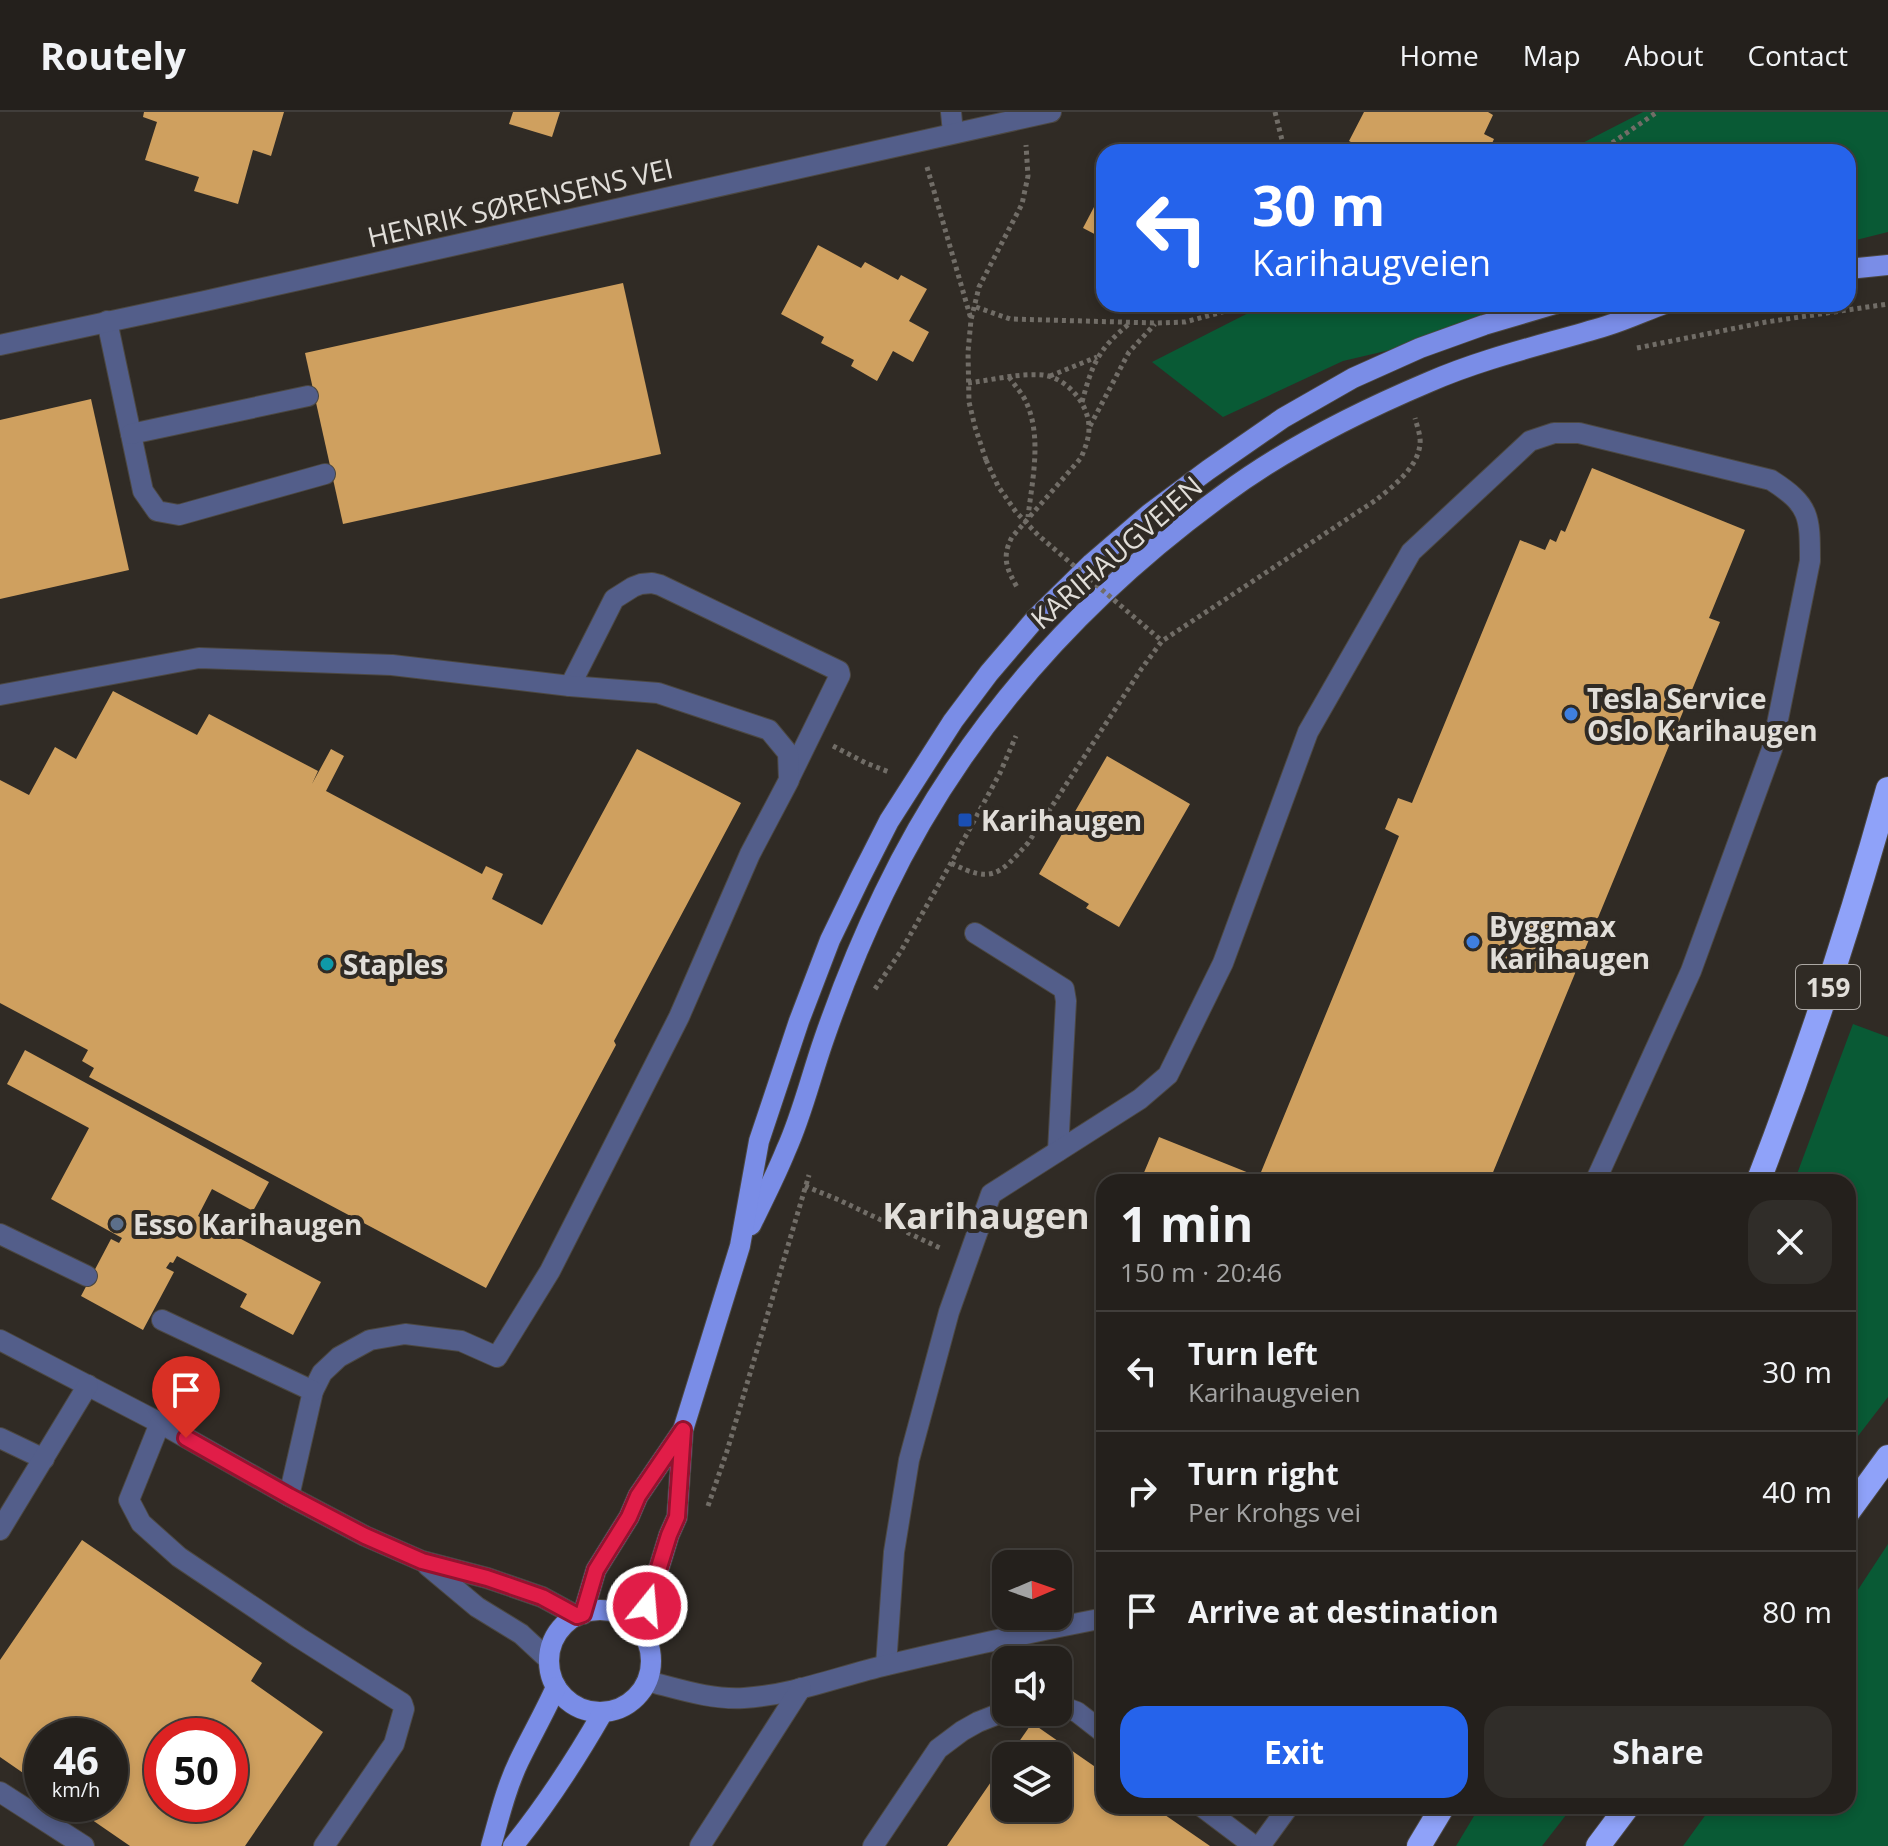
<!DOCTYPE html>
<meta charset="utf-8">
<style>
:root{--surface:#24201c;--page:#302d29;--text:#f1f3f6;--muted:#a3a3a3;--line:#413e3b;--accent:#2563eb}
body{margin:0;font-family:"Open Sans",sans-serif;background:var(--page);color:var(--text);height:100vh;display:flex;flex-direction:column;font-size:30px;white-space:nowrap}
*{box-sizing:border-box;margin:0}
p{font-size:26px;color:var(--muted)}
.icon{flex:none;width:44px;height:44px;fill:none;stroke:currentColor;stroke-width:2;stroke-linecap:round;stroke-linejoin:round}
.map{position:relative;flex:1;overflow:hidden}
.details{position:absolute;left:1096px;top:1062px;width:760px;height:640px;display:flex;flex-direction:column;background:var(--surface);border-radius:24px;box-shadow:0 4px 12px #0003,0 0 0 2px var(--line)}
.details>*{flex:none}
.hud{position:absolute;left:1096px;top:32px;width:760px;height:168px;border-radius:24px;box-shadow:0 4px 12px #0003,0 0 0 2px var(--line);background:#2563eb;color:#fff;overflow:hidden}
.needle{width:52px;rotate:88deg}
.buttons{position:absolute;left:992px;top:1438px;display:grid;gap:16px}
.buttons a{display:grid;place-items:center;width:80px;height:80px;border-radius:16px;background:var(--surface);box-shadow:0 4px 12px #0003,0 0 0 2px var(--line);font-size:40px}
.speed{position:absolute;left:24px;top:1606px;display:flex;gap:16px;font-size:40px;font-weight:700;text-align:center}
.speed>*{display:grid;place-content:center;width:104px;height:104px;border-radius:50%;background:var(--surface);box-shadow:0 4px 12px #0003,0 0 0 2px var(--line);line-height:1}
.speed small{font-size:20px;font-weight:400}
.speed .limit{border:12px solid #d22;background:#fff;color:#111}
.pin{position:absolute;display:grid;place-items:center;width:68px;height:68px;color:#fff;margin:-82px -34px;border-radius:50% 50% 50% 0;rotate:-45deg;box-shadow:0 0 8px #0007}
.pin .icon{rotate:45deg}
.me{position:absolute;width:88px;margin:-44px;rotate:17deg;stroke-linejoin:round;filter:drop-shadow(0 0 6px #0008)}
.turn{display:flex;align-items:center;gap:28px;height:168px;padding:0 24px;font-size:36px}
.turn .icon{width:104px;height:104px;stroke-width:2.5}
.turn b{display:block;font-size:56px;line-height:68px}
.round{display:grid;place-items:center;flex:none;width:84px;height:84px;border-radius:24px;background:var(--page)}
.overview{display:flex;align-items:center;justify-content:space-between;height:136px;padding:0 24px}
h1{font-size:48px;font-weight:700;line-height:60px}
.primary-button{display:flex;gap:16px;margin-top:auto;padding:16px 24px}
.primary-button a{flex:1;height:92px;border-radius:24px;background:var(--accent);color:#fff;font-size:32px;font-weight:700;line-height:92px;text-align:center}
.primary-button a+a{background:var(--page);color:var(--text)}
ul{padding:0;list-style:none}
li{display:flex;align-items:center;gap:24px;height:120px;padding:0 24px;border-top:2px solid var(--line)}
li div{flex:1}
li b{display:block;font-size:30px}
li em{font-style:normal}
header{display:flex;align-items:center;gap:48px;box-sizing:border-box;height:112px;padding:0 40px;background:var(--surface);border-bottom:2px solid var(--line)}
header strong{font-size:38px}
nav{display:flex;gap:44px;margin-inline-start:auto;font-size:28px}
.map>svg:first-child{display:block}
.green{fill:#095a35}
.building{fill:#cfa05f;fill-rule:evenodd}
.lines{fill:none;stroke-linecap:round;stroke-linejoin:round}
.minor-casing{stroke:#4c4842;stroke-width:22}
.major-casing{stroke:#4c4842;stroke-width:22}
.highway-casing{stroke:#4c4842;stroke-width:26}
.path{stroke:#716d67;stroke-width:5;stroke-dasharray:4 4;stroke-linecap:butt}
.minor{stroke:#535e8a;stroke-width:20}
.major{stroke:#7a8de7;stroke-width:20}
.highway{stroke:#8fa2f9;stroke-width:24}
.path-bridge{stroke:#716d67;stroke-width:5;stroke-dasharray:4 4;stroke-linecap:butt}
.route-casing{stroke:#92132f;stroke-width:20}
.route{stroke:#e11d48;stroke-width:14}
.shop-dot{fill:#3f7fe0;stroke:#302b25;stroke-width:3}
.transit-dot{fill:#1a4fb4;stroke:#302b25;stroke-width:3}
.culture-dot{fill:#0f9aa8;stroke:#302b25;stroke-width:3}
.service-dot{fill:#5c6f8a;stroke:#302b25;stroke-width:3}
.labels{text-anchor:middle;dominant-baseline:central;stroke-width:8;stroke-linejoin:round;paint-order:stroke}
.shield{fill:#302b25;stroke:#aca8a3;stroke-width:2}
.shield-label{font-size:26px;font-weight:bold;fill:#e1ded9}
.street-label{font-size:28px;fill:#e1ded9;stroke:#302b25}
.poi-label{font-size:28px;font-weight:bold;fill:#e1ded9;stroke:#302b25;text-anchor:start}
.district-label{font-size:36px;font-weight:bold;fill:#e1ded9;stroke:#302b25}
</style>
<header>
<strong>Routely</strong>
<nav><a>Home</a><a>Map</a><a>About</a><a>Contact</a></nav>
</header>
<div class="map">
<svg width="1888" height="1734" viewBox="0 0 1888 1734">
<rect width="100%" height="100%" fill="#302b25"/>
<g class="green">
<path d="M 1643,0 L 1888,0 L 1888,120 L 1848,130 L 1848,40 L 1565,40 Z"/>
<path d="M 1266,192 L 1585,192 L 1343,249 L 1223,305 L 1152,250 Z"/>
<path d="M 1853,912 L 1888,925 L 1888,1285 L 1848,1337 L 1848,1070 L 1794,1070 Z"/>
<path d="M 1888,1432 L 1888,1734 L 1683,1734 L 1712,1694 L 1848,1694 L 1848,1493 Z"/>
<path d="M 1480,1694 L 1573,1694 L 1542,1734 L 1456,1734 Z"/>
</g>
<g class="building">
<path d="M 144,0 L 284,0 L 271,44 L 253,38 L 238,92 L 194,79 L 199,65 L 145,48 L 157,10 L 143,5 Z"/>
<path d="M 513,0 L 560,0 L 552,25 L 509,12 Z"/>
<path d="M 1364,0 L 1488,0 L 1493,3 L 1484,22 L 1494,27 L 1488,40 L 1370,40 L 1349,29 Z"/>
<path d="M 1104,76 L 1104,127 L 1083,116 Z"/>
<path d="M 818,133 L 861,156 L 865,150 L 898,168 L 901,163 L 927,177 L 909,209 L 929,220 L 913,250 L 893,239 L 877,269 L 851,254 L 854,248 L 821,231 L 824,225 L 781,202 Z"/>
<path d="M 623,171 L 661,342 L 343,412 L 305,241 Z"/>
<path d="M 91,287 L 129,458 L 0,487 L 0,308 Z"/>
<path d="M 1592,356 L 1745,418 L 1709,506 L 1720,510 L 1489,1070 L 1140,1070 L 1159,1025 L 1259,1065 L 1399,724 L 1385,717 L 1398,686 L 1412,691 L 1520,428 L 1545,438 L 1550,427 L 1556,430 L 1561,418 L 1565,420 Z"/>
<path d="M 113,579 L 197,623 L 209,602 L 318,659 L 312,672 L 331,637 L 344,644 L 326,679 L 482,762 L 486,754 L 503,762 L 492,787 L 542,813 L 637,637 L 741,691 L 614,929 L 616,933 L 486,1176 L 89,965 L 94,956 L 82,949 L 88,938 L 0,891 L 0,668 L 29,683 L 55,635 L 76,647 Z"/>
<path d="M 1107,644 L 1190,692 L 1119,815 L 1086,796 L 1089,792 L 1039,762 Z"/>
<path d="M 25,938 L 269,1070 L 253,1099 L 212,1077 L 198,1104 L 321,1170 L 293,1223 L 240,1195 L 247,1182 L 177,1144 L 173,1151 L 170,1150 L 166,1156 L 174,1160 L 143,1218 L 81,1184 L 111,1127 L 119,1131 L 122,1126 L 51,1087 L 89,1016 L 7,972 Z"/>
<path d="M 82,1428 L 262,1551 L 251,1569 L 323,1620 L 245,1734 L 130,1734 L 69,1692 L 110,1692 L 110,1624 L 42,1624 L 42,1674 L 0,1645 L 0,1548 ZM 162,1624 L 230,1624 L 230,1692 L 162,1692 Z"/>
<path d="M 1032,1611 L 1104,1661 L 1104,1694 L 1152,1694 L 1210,1734 L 947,1734 L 1006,1648 L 1006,1696 L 1058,1696 L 1058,1644 L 1009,1644 Z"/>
</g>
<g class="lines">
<g class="minor-casing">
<g id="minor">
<path d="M 951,0 L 953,21"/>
<path d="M 107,209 L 143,379 L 157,399 L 179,403 L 325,362"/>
<path d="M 0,233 L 205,189 L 1051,0"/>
<path d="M 131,322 L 308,284"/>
<path d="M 570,574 L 614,487 L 633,475 L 641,472 L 652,471 L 660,473 L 839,559 L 840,563 L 790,665"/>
<path d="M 0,583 L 199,546 L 392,553 L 570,574 L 658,581 L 769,618 L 788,641 L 789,668 L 750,742 L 679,905 L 550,1159 L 497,1245 L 461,1229 L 405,1222 L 370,1228 L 339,1245 L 322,1261 L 313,1279 L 289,1384"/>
<path d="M 975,821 L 1064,877 L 1066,889 L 1058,1039"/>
<path d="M 0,1122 L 87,1164"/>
<path d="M 162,1208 L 313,1279"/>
<path d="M 0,1228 L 160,1311 L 289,1384 L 365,1424 L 422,1449 L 487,1466 L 542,1485 L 577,1504"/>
<path d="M 160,1311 L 129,1388 L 141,1411 L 179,1445 L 298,1525 L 402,1591 L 404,1597 L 394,1632 L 324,1734"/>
<path d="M 0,1326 L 44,1347"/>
<path d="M 0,1418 L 88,1273"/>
<path d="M 428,1454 L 477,1495 L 521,1522 L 549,1548"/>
<path d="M 886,1553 L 894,1440 L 909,1348 L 949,1200 L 991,1082 L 1140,987 L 1168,963 L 1223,851 L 1308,620 L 1411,440 L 1530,329 L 1554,321 L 1579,321 L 1771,368 C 1810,393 1810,404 1810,449 L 1772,637 L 1691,859 L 1595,1070"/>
<path d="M 647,1569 C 679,1577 711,1588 744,1586 C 793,1583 840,1564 887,1553 C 959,1536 1032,1520 1104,1506"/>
<path d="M 1058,1593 L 1077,1600 L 1104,1621"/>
<path d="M 0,1680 L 84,1734"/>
<path d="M 1201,1694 L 1254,1734"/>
<path d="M 700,1734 L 801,1576"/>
<path d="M 873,1734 L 938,1637 L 962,1619 L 978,1610 L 1006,1599"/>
<path d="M 1260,1734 L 1289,1694"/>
</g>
</g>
<g class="major-casing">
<g id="major">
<path d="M 1848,157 L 1888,153"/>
<path d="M 751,1113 C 763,1088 776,1063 786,1038 C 802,1003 811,964 824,927 C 841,878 861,828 884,781 C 962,618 1078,488 1224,382 C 1286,336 1358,300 1429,270 C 1486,245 1547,232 1606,214 C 1626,208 1645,199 1664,192"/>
<circle cx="600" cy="1549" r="51"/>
<path d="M 583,1502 L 596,1458 L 629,1405 L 638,1384 L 683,1318"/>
<path d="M 640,1518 L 669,1423 L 677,1405 L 683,1318 L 740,1134 L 759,1029 L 799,909 L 830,828 L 860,766 L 889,709 L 953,609 L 989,561 L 1036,506 L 1092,451 L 1149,402 L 1208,358 L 1283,306 L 1353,266 L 1420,236 L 1484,213 L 1555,192"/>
<path d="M 491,1734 C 499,1706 506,1676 519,1649 C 531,1624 545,1600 556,1575"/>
<path d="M 513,1734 C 547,1692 576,1647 603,1600"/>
</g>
</g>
<g class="highway-casing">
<g id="highway">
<path d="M 1758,1070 C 1808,941 1851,810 1888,677"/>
<path d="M 1848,1400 L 1888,1345"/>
<path d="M 1419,1734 L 1443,1694"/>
<path d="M 1598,1734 L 1628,1694"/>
</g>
</g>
<g class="path">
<path d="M 1275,0 L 1285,40"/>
<path d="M 1599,40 L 1657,0"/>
<path d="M 927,55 L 971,207"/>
<path d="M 976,195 L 1010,207 L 1156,211 L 1185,210 L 1252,192"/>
<path d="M 1637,236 L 1766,210 L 1888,192"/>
<path d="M 1050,264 L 1097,245"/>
<path d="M 1009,265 C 1015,274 1023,282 1027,292 C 1042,327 1032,369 1028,405"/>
<path d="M 968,271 C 992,268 1019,261 1043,263 C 1067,266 1089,292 1089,316 C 1089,327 1085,336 1081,346 L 1012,425 C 1001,446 1007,457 1018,477"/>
<path d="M 1082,290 C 1092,253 1098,237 1129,212"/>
<path d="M 1090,314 L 1129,240 L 1155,212"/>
<path d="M 986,348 L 975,315 L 969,290 L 968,240 L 971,208 L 979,175 L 1022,92 L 1028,64 L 1026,33"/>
<path d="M 833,634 L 866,651 L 889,660"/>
<path d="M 951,751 C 992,772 999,763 1028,731 L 1142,556 L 1162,529 L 1376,388 C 1392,375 1418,356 1420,332 C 1421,324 1417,314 1415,306"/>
<path d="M 875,877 L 901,839 L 951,751 L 1000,661 L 1016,624"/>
<path d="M 805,1074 L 839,1088 L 942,1137"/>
<path d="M 708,1394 L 727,1339 L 809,1063"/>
</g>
<use href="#minor" class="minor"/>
<use href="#major" class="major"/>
<use href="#highway" class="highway"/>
<path class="path-bridge" d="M 986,348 L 998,374 L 1016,400 L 1038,423 L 1162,529"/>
</g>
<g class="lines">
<g class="route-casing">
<path id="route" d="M 186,1326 L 289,1384 L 365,1424 L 422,1449 L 487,1466 L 542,1485 L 577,1504 L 583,1502 L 596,1458 L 629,1405 L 638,1384 L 683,1318 L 677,1405 L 669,1423 L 647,1494"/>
</g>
<use href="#route" class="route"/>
</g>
<g class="shop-dot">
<circle cx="1571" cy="602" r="8"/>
<circle cx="1473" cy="830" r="8"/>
</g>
<rect class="transit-dot" x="957" y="700" width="16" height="16" rx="4"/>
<circle class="culture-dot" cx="327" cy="852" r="8"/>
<circle class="service-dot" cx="117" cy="1112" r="8"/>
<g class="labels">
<rect class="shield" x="1796" y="853" width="64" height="44" rx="6"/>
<g class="shield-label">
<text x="1828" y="875">159</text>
</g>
<g class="street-label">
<text transform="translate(520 90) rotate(-13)">HENRIK SØRENSENS VEI</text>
<text transform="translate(1116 440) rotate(-41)">KARIHAUGVEIEN</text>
</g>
<g class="poi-label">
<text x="1587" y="586">Tesla Service<tspan x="1587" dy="32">Oslo Karihaugen</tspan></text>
<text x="981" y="708">Karihaugen</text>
<text x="1489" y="814">Byggmax<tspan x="1489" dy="32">Karihaugen</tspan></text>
<text x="343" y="852">Staples</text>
<text x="133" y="1112">Esso Karihaugen</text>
</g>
<g class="district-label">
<text x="986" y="1103">Karihaugen</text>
</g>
</g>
</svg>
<div class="buttons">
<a><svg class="needle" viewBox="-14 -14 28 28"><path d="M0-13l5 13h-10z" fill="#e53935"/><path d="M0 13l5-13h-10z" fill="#a3a3a3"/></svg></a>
<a><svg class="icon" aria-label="sound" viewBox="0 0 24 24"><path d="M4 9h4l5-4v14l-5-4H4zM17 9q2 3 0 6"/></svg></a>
<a><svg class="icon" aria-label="layers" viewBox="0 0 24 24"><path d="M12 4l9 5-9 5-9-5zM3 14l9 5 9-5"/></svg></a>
</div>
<div class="speed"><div>46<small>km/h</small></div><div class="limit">50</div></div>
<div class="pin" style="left:186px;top:1326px;background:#d93025"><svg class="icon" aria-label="arrive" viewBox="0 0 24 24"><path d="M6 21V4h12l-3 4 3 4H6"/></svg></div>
<svg class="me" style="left:647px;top:1494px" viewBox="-20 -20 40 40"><circle r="17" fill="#e11d48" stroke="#fff" stroke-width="3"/><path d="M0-11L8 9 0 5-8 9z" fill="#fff"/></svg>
<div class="hud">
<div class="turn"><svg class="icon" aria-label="left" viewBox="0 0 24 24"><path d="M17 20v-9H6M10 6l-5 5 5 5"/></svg><div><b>30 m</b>Karihaugveien</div></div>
</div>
<section class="details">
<div class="overview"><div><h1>1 min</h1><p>150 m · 20:46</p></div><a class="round"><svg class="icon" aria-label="close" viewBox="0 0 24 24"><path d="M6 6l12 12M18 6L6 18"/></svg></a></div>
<ul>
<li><svg class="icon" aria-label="left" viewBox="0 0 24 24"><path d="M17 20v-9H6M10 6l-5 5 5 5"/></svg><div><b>Turn left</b><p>Karihaugveien</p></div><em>30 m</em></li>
<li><svg class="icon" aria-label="right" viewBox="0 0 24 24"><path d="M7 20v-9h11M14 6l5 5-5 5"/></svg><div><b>Turn right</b><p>Per Krohgs vei</p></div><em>40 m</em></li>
<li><svg class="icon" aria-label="arrive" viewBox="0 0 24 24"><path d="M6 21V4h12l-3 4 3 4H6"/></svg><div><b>Arrive at destination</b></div><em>80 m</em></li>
</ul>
<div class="primary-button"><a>Exit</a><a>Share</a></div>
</section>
</div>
